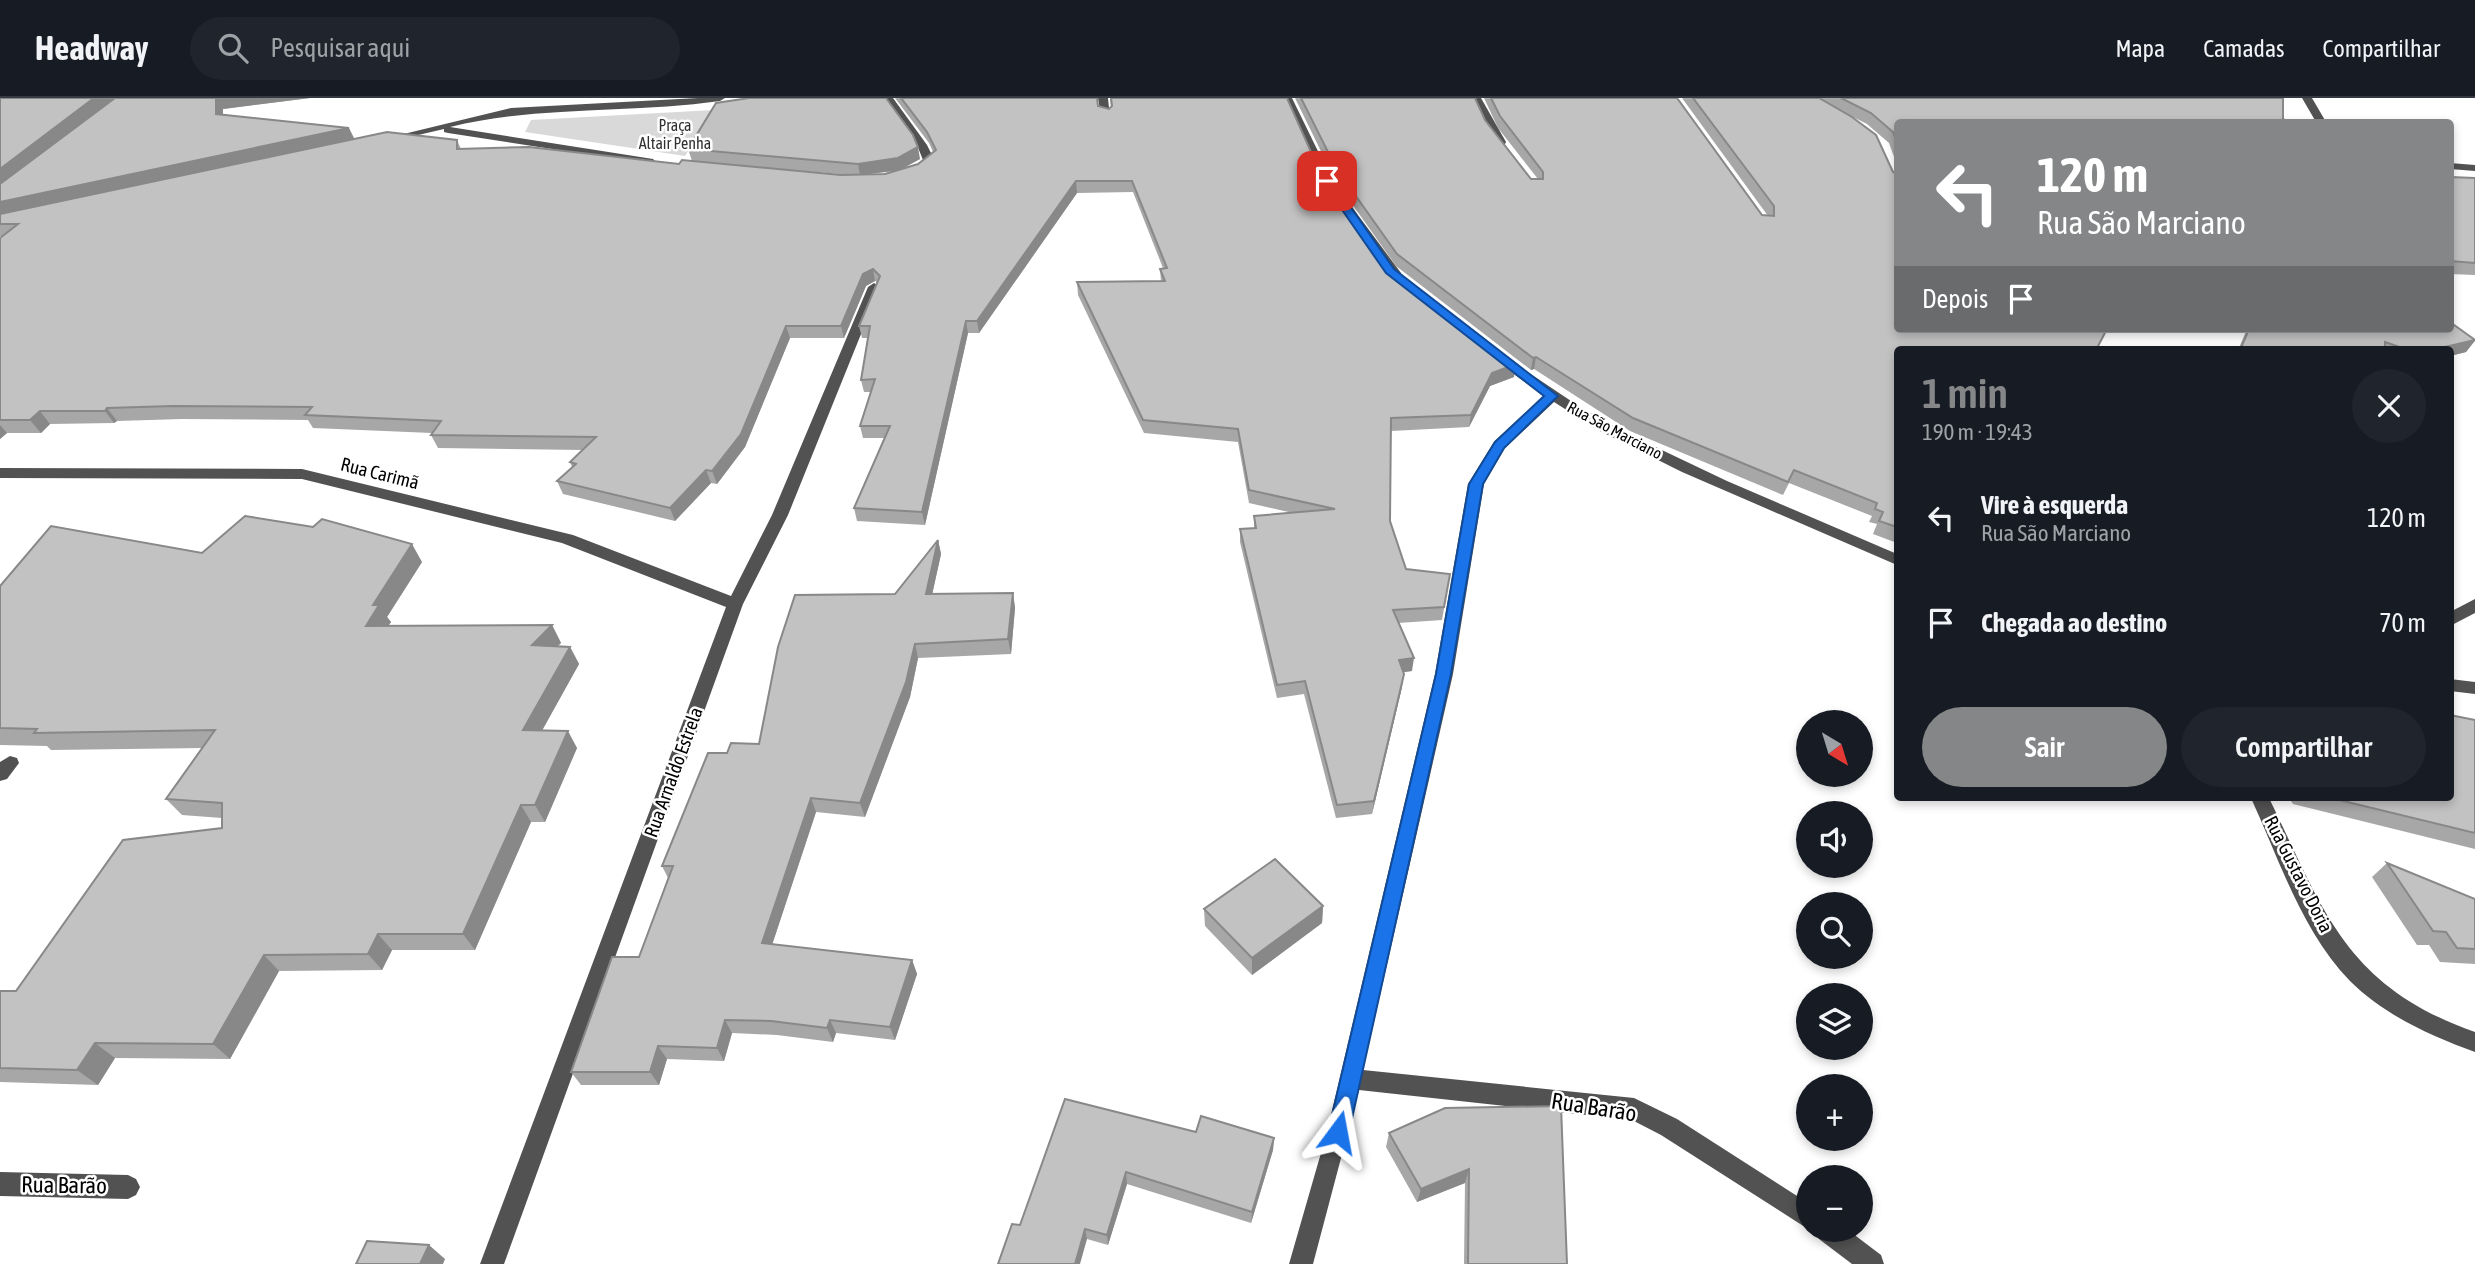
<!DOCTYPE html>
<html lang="pt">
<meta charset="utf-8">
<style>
:root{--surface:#171b24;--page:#20242c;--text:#f1f3f6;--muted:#9ea1a6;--line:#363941;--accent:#858687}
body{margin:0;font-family:"Asap Condensed",sans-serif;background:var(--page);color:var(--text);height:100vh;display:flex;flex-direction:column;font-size:26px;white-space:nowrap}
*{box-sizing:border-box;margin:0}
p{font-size:23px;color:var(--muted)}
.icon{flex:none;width:38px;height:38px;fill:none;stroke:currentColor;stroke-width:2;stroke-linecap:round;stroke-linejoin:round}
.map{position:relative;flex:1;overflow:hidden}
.side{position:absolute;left:1894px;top:248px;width:560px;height:455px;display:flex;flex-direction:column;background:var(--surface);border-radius:7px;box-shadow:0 4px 10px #0003}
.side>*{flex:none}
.top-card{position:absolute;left:1894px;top:21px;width:560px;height:214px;border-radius:7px;box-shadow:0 4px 10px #0003;background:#858687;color:#fff;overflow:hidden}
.needle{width:46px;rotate:142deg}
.tools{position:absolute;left:1796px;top:612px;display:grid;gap:14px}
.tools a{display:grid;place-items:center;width:77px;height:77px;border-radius:50%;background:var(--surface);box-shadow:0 4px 10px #0003;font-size:35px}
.pin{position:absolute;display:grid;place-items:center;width:60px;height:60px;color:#fff;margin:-30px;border-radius:14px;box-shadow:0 4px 10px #0006}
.me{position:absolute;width:77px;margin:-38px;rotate:13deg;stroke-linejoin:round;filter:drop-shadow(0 0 5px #0008)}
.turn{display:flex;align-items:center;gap:24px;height:147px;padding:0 28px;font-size:32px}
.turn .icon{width:91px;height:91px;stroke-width:2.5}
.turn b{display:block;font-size:49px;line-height:60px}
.then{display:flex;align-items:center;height:66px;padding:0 28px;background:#0003;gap:14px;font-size:26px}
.round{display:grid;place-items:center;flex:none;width:74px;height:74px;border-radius:37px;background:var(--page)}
.overview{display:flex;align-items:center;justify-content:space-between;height:119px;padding:0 28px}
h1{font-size:42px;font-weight:600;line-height:52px;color:var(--accent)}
.button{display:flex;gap:14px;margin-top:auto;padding:14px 28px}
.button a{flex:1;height:80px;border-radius:42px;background:var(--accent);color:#fff;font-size:28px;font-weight:600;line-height:80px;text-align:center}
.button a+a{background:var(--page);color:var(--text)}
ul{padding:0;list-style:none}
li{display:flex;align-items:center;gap:21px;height:105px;padding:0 28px}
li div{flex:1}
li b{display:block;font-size:26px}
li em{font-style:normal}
header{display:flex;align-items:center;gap:42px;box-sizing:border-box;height:98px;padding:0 35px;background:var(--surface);border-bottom:2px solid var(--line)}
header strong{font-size:33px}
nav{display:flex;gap:38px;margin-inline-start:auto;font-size:24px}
.search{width:490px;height:63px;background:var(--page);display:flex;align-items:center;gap:18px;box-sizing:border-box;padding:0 24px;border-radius:38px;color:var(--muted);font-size:26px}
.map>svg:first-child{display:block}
.green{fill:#d9d9d9}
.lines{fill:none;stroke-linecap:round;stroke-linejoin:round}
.minor{fill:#525252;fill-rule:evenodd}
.wall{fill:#a7a7a7;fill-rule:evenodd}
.shaded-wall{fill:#888}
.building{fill:#c2c2c2;stroke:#888;stroke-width:2}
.route{fill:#1a73e8;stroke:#114b97;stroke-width:2}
.labels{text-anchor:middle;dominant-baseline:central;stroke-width:5;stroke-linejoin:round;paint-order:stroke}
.far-park-label{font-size:16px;fill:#303030;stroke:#fff}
.far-street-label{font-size:16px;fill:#000;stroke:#fff}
.street-label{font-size:19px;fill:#000;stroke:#fff}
.near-street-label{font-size:23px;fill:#000;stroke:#fff}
</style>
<header>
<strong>Headway</strong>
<div class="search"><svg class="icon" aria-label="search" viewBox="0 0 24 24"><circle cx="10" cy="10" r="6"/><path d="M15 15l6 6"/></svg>Pesquisar aqui</div>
<nav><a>Mapa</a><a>Camadas</a><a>Compartilhar</a></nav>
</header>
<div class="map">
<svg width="2475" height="1166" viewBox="0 0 2475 1166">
<rect width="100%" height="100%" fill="#fff"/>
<path class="green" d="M 714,12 L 685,58 L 525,34 L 531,22 Z"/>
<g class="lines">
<g class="minor">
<path d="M 698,0 L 725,0 L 720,3 C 630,16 539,7 450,29 L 653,61 L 655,63 L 649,66 L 448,35 L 444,34 L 444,31 L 388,44 L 383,41 L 511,10 Z"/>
<path d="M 883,0 L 893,0 L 927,47 L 935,63 L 920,76 L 910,74 L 923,62 L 917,47 Z"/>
<path d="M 1098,0 L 1108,0 L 1110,20 L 1101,18 Z"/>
<path d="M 1282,0 L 1292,0 L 1332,82 L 1401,175 L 1401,181 L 1393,181 L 1321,83 Z"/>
<path d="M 1471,0 L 1481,0 L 1506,44 L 1505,46 L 1497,46 Z"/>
<path d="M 2302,0 L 2312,0 L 2326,24 L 2316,24 Z"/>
<path d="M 2450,65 L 2475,67 L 2475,73 L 2450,71 Z"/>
<path d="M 874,185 L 880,189 L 788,417 L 743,506 L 504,1166 L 480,1166 L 726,509 L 562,445 L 302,381 L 0,380 L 0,370 L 302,371 L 573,437 L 731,498 L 772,417 L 868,189 Z"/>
<path d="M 1498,254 L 1577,307 L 1624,334 L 1727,383 L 1897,456 L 1897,467 L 1682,374 L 1598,332 L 1554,304 L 1505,350 L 1484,386 L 1453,576 L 1363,972 L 1634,1000 L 1677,1021 L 1808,1105 L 1808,1131 L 1661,1037 L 1632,1022 L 1359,992 L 1313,1166 L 1289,1166 L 1327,1034 L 1435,576 L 1468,386 L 1494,344 L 1544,298 L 1493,261 L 1491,258 Z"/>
<path d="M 2475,501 L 2475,515 L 2450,528 L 2450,514 Z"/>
<path d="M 2450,581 L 2475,584 L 2475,596 L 2450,593 Z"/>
<path d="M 10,658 L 17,660 L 19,665 L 7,681 L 0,683 L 0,664 Z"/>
<path d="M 2251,700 L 2269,700 C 2324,813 2345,888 2475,934 L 2475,954 C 2431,938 2384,917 2350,883 C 2302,834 2279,761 2251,700 Z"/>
<path d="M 0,1074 L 128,1077 L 136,1081 L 140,1089 L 136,1097 L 128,1101 L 0,1098 Z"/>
<path d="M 1816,1132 L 1848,1132 L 1881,1157 L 1884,1166 L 1852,1166 L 1819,1141 Z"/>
</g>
</g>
<g class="wall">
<path d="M 0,0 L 310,0 L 223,11 L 223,17 L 354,41 L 457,42 L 461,51 L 679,66 L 692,63 L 688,51 L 920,61 L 903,70 L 918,66 L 933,54 L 929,45 L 895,0 L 1097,0 L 1098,8 L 1109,11 L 1111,9 L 1110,0 L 1287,0 L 1319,72 L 1385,165 L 1514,279 L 1490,288 L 1469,329 L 1391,333 L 1390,423 L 1406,471 L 1450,476 L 1442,522 L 1398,525 L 1412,573 L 1403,574 L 1402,589 L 1372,716 L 1336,720 L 1304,596 L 1277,600 L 1240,444 L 1240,431 L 1254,430 L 1254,418 L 1293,415 L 1249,405 L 1238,344 L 1144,335 L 1078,197 L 1077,184 L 1161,183 L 1160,171 L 1163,170 L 1133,94 L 1077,95 L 979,235 L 968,235 L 925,427 L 857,423 L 854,410 L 884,340 L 863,340 L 860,328 L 871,294 L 864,294 L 861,282 L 868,240 L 862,240 L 859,228 L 877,184 L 875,183 L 866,188 L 844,240 L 790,240 L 745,349 L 717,386 L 711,385 L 675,423 L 563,396 L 557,383 L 572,369 L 570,364 L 583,352 L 438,350 L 431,337 L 432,335 L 313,330 L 308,322 L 182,321 L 117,323 L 114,325 L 50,326 L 41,335 L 7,335 L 0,341 L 0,140 L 3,138 L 0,138 ZM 721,66 L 851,77 L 841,77 ZM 896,73 L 885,76 L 869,76 Z"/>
<path d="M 1295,0 L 1475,0 L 1485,22 L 1531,81 L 1538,81 L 1498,30 L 1484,0 L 1677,0 L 1762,117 L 1768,118 L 1682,0 L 2283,0 L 1897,24 L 1897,67 L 1889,45 L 1867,26 L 1853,19 L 1897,252 L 1897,445 L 1873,436 L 1877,426 L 1869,424 L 1872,418 L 1789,385 L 1783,397 L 1630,333 L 1534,271 L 1531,272 L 1396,168 L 1335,82 Z"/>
<path d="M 2450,79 L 2475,80 L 2475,177 L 2450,176 Z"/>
<path d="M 2247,231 L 2450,231 L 2475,241 L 2475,243 L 2466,254 L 2450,258 L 2450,252 L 2238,252 Z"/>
<path d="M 938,442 L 941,456 L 932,496 L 1013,495 L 1015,510 L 1011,556 L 918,560 L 910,599 L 865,719 L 816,714 L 772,847 L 912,862 L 917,876 L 895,942 L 836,935 L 833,944 L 777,937 L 732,935 L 724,963 L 667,961 L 659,987 L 581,987 L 571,974 L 639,859 L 668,780 L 662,768 L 727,655 L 759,646 L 895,496 Z"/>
<path d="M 202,455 L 422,464 L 387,519 L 391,524 L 388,528 L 552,527 L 561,545 L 557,548 L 570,549 L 579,566 L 542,632 L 577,650 L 545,724 L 531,724 L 475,852 L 392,852 L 382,872 L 279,873 L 230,961 L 115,960 L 98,987 L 0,984 L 0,893 L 16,893 L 222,730 L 222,720 L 182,717 L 166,701 L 203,650 L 51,652 L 47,648 L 0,647 L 0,488 Z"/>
<path d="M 2475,622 L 2475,751 L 2293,706 L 2289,700 L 2450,700 Z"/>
<path d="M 2387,765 L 2475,801 L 2475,866 L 2440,864 L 2429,847 L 2417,847 L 2372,779 Z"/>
<path d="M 1323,808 L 1322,825 L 1252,877 L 1205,828 L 1204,811 Z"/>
<path d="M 1445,1010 L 1567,1166 L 1464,1166 L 1465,1085 L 1417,1104 L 1386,1049 L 1389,1035 Z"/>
<path d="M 1196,1034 L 1274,1040 L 1273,1052 L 1251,1125 L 1127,1086 L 1108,1147 L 1087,1141 L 1020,1127 Z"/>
</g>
<g class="shaded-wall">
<path d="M 94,0 L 116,0 L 0,89 L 0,71 Z"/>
<path d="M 216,0 L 310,0 L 223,11 L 223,27 L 216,16 Z"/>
<path d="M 349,30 L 355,42 L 0,117 L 0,104 Z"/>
<path d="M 918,49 L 920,61 L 900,72 L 860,77 L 858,66 Z"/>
<path d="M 1076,83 L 1077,95 L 979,235 L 977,223 Z"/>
<path d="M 873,171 L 875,183 L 866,188 L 844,240 L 841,228 L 863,176 Z"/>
<path d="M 966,223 L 968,235 L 925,427 L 922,414 Z"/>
<path d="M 786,228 L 790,240 L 745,349 L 717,386 L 712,373 Z"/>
<path d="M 2475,242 L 2466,254 L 2450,258 L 2450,252 L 2432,252 Z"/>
<path d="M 1536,259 L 1534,271 L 1531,272 L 1533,260 Z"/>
<path d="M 1516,266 L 1514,279 L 1490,288 L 1469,329 L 1471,317 L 1492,275 Z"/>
<path d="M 107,310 L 117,323 L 114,325 L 105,313 Z"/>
<path d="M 40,313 L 50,326 L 41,335 L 30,322 Z"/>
<path d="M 0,327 L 7,335 L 0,341 Z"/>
<path d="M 706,372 L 711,385 L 675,423 L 670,410 Z"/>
<path d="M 938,442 L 941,456 L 929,511 L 926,496 Z"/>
<path d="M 412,446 L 422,464 L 387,519 L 391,524 L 377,545 L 366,528 L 373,507 Z"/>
<path d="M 1013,495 L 1015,510 L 1011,556 L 1008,541 Z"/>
<path d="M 552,527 L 561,545 L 542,564 L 532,547 Z"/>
<path d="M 915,546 L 918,560 L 910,599 L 865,719 L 860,705 Z"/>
<path d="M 570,549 L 579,566 L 533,649 L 523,632 Z"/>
<path d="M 1414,560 L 1412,573 L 1397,575 L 1399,562 Z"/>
<path d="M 1404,576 L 1402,589 L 1372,716 L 1374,703 Z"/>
<path d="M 568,633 L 577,650 L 545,724 L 535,707 Z"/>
<path d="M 811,700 L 816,714 L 768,859 L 762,845 Z"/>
<path d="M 521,707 L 531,724 L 475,852 L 463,836 Z"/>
<path d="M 1323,808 L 1322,825 L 1252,877 L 1252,860 Z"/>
<path d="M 378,836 L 392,852 L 382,872 L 368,856 Z"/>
<path d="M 264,857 L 279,873 L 230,961 L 213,946 Z"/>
<path d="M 912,862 L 917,876 L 895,942 L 890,929 Z"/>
<path d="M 725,922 L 732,935 L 724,963 L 717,950 Z"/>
<path d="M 830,922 L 836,935 L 833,944 L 827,930 Z"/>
<path d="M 95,945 L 115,960 L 98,987 L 77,972 Z"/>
<path d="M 658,948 L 667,961 L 659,987 L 650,974 Z"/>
<path d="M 1274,1040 L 1273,1052 L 1251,1125 L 1252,1114 Z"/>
<path d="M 1469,1071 L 1465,1085 L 1417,1104 L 1421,1091 Z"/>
<path d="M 1126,1074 L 1127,1086 L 1108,1147 L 1107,1137 Z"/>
<path d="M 1085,1131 L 1087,1141 L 1080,1166 L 1075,1166 Z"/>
<path d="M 429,1147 L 445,1161 L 443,1166 L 420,1166 Z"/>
</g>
<g class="building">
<path d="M 0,0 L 94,0 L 0,71 Z"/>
<path d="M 115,0 L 216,0 L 216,16 L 349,30 L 0,104 L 0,86 Z"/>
<path d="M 749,0 L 886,0 L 913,37 L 918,49 L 898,60 L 858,66 L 688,51 L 716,5 Z"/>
<path d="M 901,0 L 1097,0 L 1098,8 L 1109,11 L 1112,8 L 1111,0 L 1287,0 L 1319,72 L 1385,165 L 1516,266 L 1492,275 L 1471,317 L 1391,320 L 1390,423 L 1406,471 L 1450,476 L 1444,509 L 1393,512 L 1414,560 L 1399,562 L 1404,576 L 1374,703 L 1337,707 L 1305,583 L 1277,587 L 1240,431 L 1256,430 L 1254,418 L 1335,411 L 1249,392 L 1238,331 L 1143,322 L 1077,184 L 1165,183 L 1160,171 L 1167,170 L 1132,83 L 1076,83 L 977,223 L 966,223 L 922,414 L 854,410 L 890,328 L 860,328 L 875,281 L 861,282 L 870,228 L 859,228 L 880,178 L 873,171 L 863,176 L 841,228 L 786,228 L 741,336 L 712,373 L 706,372 L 670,410 L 557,383 L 576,366 L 570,364 L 596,339 L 431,337 L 441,323 L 305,317 L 312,309 L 173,308 L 107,310 L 105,313 L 40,313 L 30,322 L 0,322 L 0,140 L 18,126 L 0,126 L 0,116 L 387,34 L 457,42 L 457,51 L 529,49 L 679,66 L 682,62 L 841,77 L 885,76 L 918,66 L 936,52 L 927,34 Z"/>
<path d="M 1301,0 L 1475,0 L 1485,22 L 1531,81 L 1543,81 L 1543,74 L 1500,18 L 1491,0 L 1677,0 L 1762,117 L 1774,118 L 1774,108 L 1693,0 L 1819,0 L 1852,19 L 1876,37 L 1893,74 L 1897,76 L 1897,231 L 2107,231 L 2096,252 L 1897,252 L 1897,429 L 1879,423 L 1883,414 L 1875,411 L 1877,405 L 1794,372 L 1788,384 L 1633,320 L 1536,259 L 1533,260 L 1397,156 L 1336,70 Z"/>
<path d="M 1841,0 L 2283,0 L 2283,21 L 2289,24 L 1897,24 L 1897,45 L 1893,34 L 1871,15 Z"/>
<path d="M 2450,79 L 2475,80 L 2475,165 L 2450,163 Z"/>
<path d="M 2450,224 L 2475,242 L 2432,252 L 2408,252 L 2385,244 L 2385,252 L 2240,252 L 2249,231 L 2450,231 Z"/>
<path d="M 245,418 L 313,429 L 322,421 L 412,446 L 373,507 L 379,507 L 366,528 L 552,527 L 532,547 L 570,549 L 523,632 L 568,633 L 535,707 L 521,707 L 463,836 L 378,836 L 368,856 L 264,857 L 213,946 L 95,945 L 77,972 L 0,970 L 0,893 L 16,893 L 123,742 L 222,730 L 222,705 L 166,701 L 215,632 L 34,635 L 37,631 L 0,630 L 0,488 L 51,428 L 202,455 Z"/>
<path d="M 938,442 L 926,496 L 1013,495 L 1008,541 L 915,546 L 906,584 L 860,705 L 811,700 L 762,845 L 912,862 L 890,929 L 830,922 L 827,930 L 771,923 L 725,922 L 717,950 L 658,948 L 650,974 L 571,974 L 612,859 L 639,859 L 673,768 L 662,768 L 708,655 L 727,655 L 731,645 L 759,646 L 778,549 L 795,497 L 895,496 Z"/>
<path d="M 2450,617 L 2475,622 L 2475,735 L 2331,700 L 2450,700 Z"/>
<path d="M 1275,761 L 1323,808 L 1252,860 L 1204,811 Z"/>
<path d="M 2387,765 L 2475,801 L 2475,851 L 2457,850 L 2446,834 L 2433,833 Z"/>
<path d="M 1065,1001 L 1196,1034 L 1201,1018 L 1274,1040 L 1252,1114 L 1126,1074 L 1107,1137 L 1085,1131 L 1075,1166 L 998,1166 L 1012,1126 L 1020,1127 Z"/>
<path d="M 1561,1008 L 1567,1166 L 1468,1166 L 1469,1071 L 1421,1091 L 1389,1035 L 1445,1010 Z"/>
<path d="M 367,1143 L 429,1147 L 420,1166 L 356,1166 Z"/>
</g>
<path class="route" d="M 1323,81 L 1331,81 L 1394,171 L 1558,298 L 1504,350 L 1483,386 L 1451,576 L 1349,1034 L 1346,1041 L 1338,1044 L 1331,1041 L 1328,1034 L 1436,576 L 1469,386 L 1495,344 L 1544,298 L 1386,175 L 1322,83 Z"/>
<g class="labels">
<g class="far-park-label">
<text x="675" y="27">Praça<tspan x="675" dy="18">Altair Penha</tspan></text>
</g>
<g class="far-street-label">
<text transform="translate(1615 332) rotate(28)">Rua São Marciano</text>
</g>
<g class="street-label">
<text transform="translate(380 375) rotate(14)">Rua Carimã</text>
<text transform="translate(673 674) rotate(-70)">Rua Arnaldo Estrela</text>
<text transform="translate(2299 776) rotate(63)">Rua Gustavo Doria</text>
</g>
<g class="near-street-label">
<text transform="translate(1594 1009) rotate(9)">Rua Barão</text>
<text transform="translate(64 1087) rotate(1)">Rua Barão</text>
</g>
</g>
</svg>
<div class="tools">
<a><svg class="needle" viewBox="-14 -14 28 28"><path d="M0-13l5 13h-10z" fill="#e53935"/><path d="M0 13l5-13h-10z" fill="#9ea1a6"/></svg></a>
<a><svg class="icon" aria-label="sound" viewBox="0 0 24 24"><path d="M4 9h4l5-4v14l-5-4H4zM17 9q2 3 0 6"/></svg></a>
<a><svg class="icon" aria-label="search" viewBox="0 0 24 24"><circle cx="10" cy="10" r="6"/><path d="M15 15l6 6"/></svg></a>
<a><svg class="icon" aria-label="layers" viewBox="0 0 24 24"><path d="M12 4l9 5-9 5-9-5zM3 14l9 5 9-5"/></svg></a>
<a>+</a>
<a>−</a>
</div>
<div class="pin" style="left:1327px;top:83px;background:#d93025"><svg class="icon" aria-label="arrive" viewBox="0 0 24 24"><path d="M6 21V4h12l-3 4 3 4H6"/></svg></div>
<svg class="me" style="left:1338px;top:1034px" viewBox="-20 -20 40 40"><path d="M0-17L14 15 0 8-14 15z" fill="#1a73e8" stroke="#fff" stroke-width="4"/></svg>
<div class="top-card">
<div class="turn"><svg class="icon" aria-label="left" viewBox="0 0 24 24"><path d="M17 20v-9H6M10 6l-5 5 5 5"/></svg><div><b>120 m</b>Rua São Marciano</div></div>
<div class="then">Depois<svg class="icon" aria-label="arrive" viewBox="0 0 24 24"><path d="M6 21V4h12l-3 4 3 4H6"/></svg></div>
</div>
<section class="side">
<div class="overview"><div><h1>1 min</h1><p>190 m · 19:43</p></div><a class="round"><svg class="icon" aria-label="close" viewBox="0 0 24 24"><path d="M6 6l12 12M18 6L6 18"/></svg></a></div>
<ul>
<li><svg class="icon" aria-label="left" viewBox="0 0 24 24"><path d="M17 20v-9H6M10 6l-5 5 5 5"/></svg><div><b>Vire à esquerda</b><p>Rua São Marciano</p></div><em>120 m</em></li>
<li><svg class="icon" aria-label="arrive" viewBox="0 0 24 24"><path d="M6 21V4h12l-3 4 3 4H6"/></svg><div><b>Chegada ao destino</b></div><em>70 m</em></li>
</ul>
<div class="button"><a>Sair</a><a>Compartilhar</a></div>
</section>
</div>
